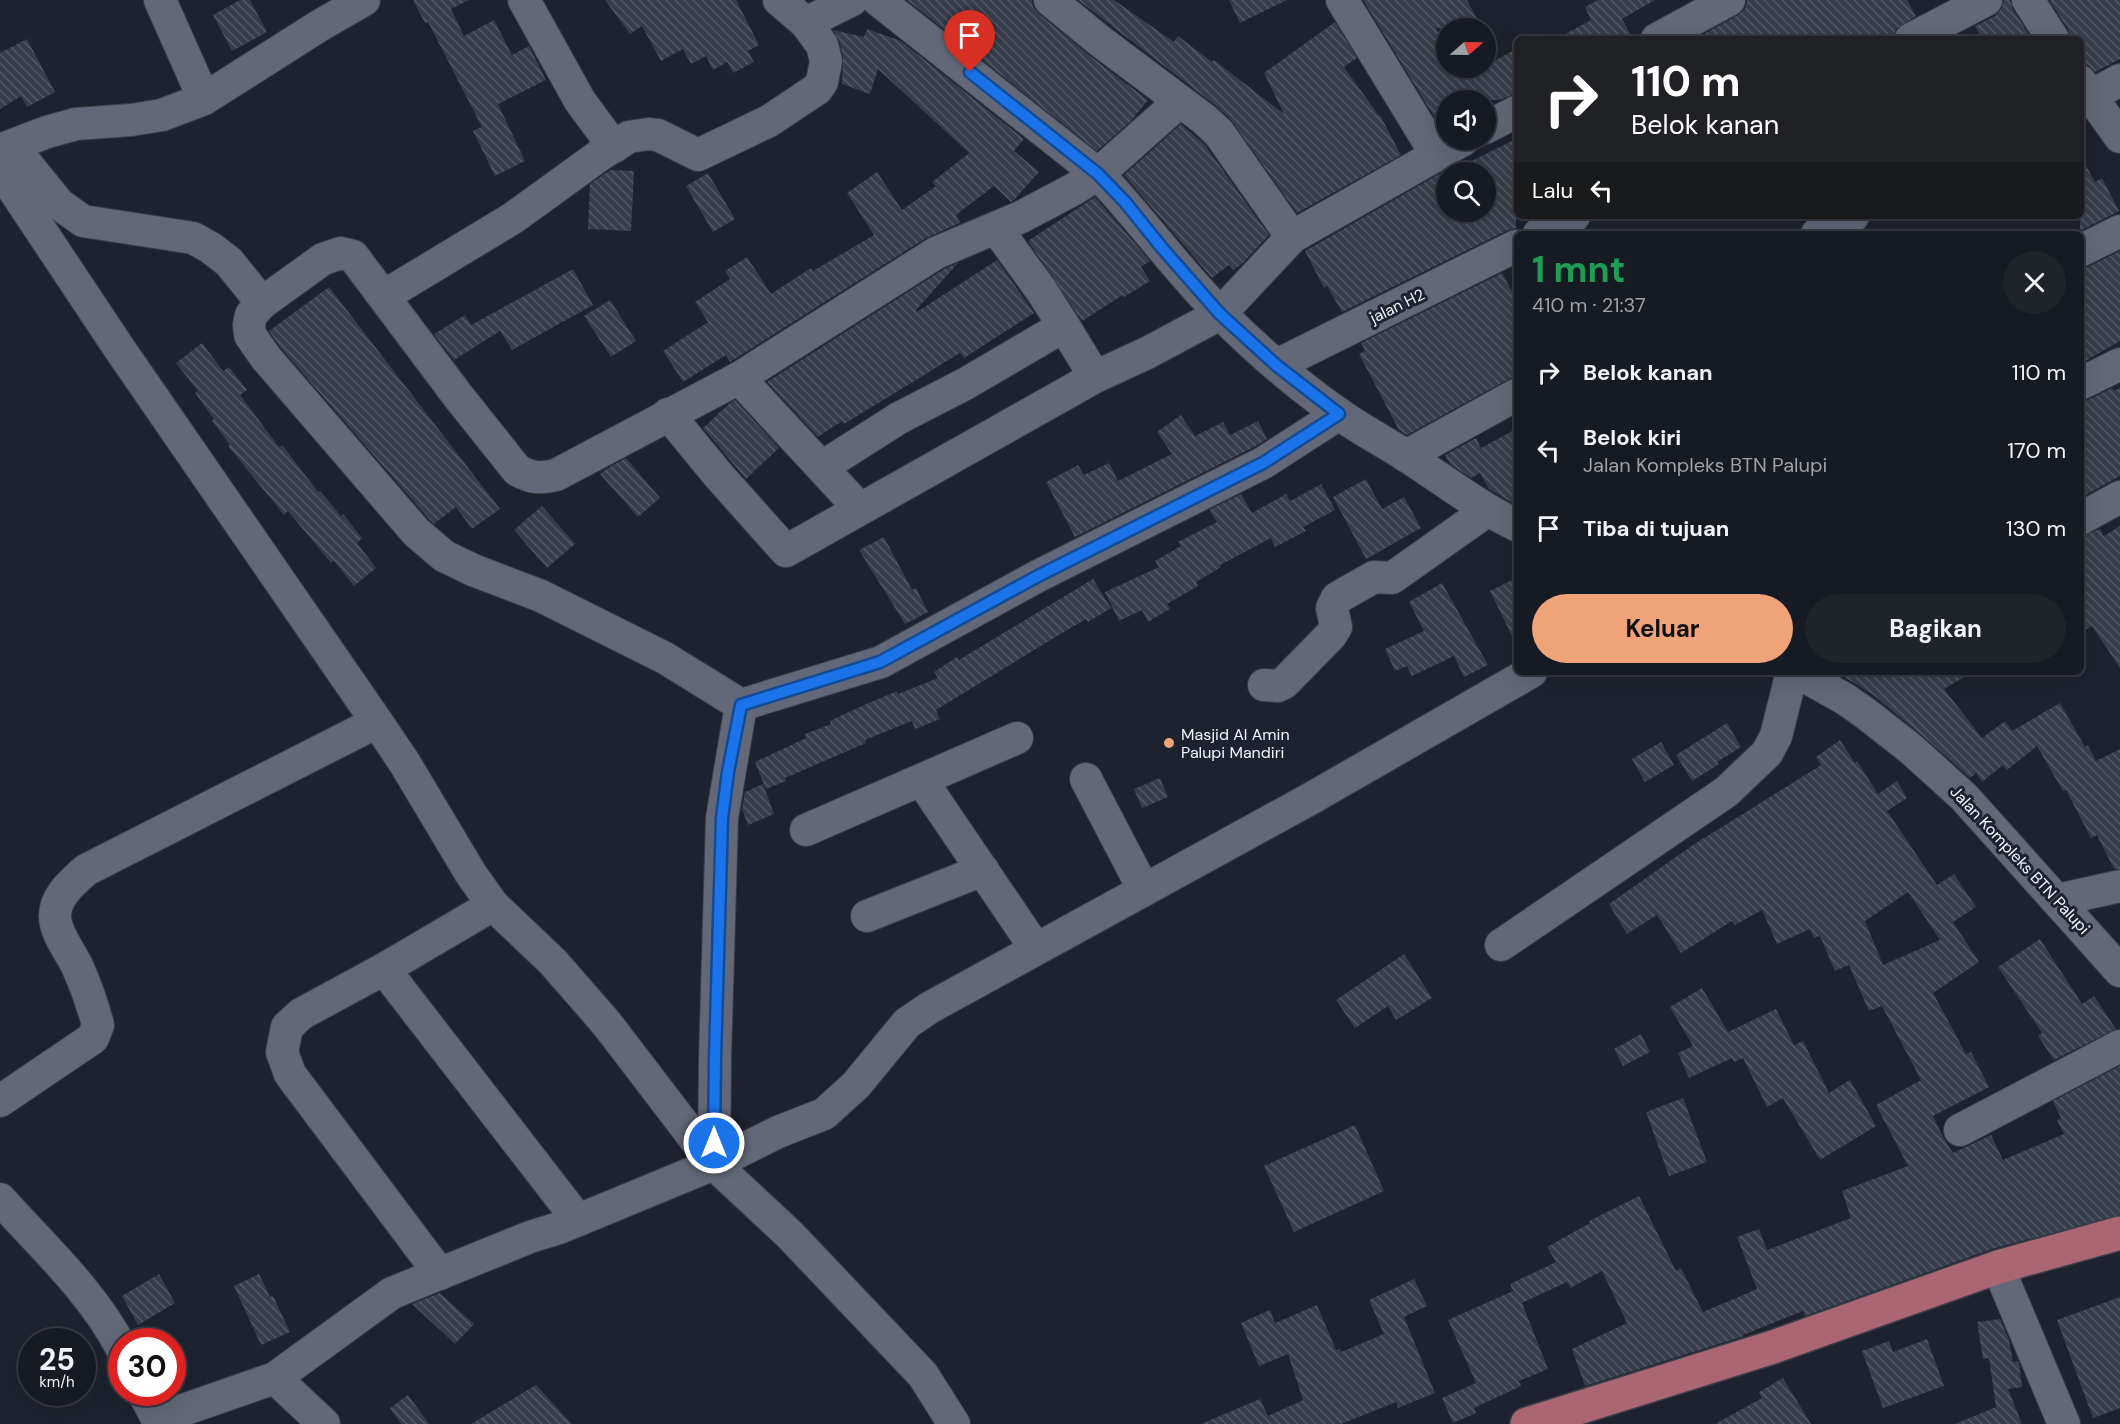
<!DOCTYPE html>
<html lang="id">
<meta charset="utf-8">
<style>
:root{--surface:#161a22;--page:#1f232a;--text:#f1f3f6;--muted:#9ea1a5;--line:#353840;--accent:#f0a279}
body{margin:0;font-family:"DM Sans",sans-serif;background:var(--page);color:var(--text);height:100vh;display:flex;flex-direction:column;font-size:22px;white-space:nowrap}
*{box-sizing:border-box;margin:0}
p{font-size:20px;color:var(--muted)}
.icon{flex:none;width:33px;height:33px;fill:none;stroke:currentColor;stroke-width:2;stroke-linecap:round;stroke-linejoin:round}
.map{position:relative;flex:1;overflow:hidden}
.details{position:absolute;left:1514px;top:231px;width:570px;height:444px;display:flex;flex-direction:column;background:var(--surface);border-radius:9px;box-shadow:0 6px 24px #0002,0 0 0 2px var(--line)}
.details>*{flex:none}
.hud{position:absolute;left:1514px;top:36px;width:570px;height:183px;border-radius:9px;box-shadow:0 6px 24px #0002,0 0 0 2px var(--line);background:#202124;color:#fff;overflow:hidden}
.needle{width:39px;rotate:70deg}
.fabs{position:absolute;left:1436px;top:18px;display:grid;gap:12px}
.fabs a{display:grid;place-items:center;width:60px;height:60px;border-radius:50%;background:var(--surface);box-shadow:0 6px 24px #0002,0 0 0 2px var(--line);font-size:30px}
.speed{position:absolute;left:18px;top:1328px;display:flex;gap:12px;font-size:30px;font-weight:700;text-align:center}
.speed>*{display:grid;place-content:center;width:78px;height:78px;border-radius:50%;background:var(--surface);box-shadow:0 6px 24px #0002,0 0 0 2px var(--line);line-height:1}
.speed small{font-size:15px;font-weight:400}
.speed .limit{border:9px solid #d22;background:#fff;color:#111}
.pin{position:absolute;display:grid;place-items:center;width:51px;height:51px;color:#fff;margin:-62px -26px;border-radius:50% 50% 50% 0;rotate:-45deg;box-shadow:0 0 6px #0007}
.pin .icon{rotate:45deg}
.me{position:absolute;width:66px;margin:-33px;rotate:0deg;stroke-linejoin:round;filter:drop-shadow(0 0 4px #0008)}
.turn{display:flex;align-items:center;gap:21px;height:126px;padding:0 18px;font-size:27px}
.turn .icon{width:78px;height:78px;stroke-width:2.5}
.turn b{display:block;font-size:42px;line-height:51px}
.then{display:flex;align-items:center;height:57px;padding:0 18px;background:#0003;gap:12px;font-size:22px}
.round{display:grid;place-items:center;flex:none;width:63px;height:63px;border-radius:32px;background:var(--page)}
.overview{display:flex;align-items:center;justify-content:space-between;height:102px;padding:0 18px}
h1{font-size:36px;font-weight:700;line-height:45px;color:#1e9e55}
.action{display:flex;gap:12px;margin-top:auto;padding:12px 18px}
.action a{flex:1;height:69px;border-radius:36px;background:var(--accent);color:#111;font-size:24px;font-weight:700;line-height:69px;text-align:center}
.action a+a{background:var(--page);color:var(--text)}
ul{padding:0;list-style:none}
li{display:flex;align-items:center;gap:18px;height:78px;padding:0 18px}
li div{flex:1}
li b{display:block;font-size:22px}
li em{font-style:normal}
.map>svg:first-child{display:block}
.building{fill:url(#building-back-hatch);fill-rule:evenodd}
.lines{fill:none;stroke-linecap:round;stroke-linejoin:round}
.minor-casing{stroke:#3b3e49;stroke-width:34}
.major-casing{stroke:#3b3e49;stroke-width:36}
.minor{stroke:#626877;stroke-width:32}
.major{stroke:#aa6773;stroke-width:33}
.route-casing{stroke:#114b97;stroke-width:15}
.route{stroke:#1a73e8;stroke-width:10}
.poi-dot{fill:#f0a279;stroke:#1d222e;stroke-width:2}
.labels{text-anchor:middle;dominant-baseline:central;stroke-width:6;stroke-linejoin:round;paint-order:stroke}
.street-label{font-size:16px;fill:#f1f5fd;stroke:#1d222e}
.poi-label{font-size:16px;fill:#f1f5fd;stroke:#1d222e;text-anchor:start}
</style>
<div class="map">
<svg width="2120" height="1424" viewBox="0 0 2120 1424">
<defs>
<pattern id="building-back-hatch" width="6" height="6" patternUnits="userSpaceOnUse" patternTransform="scale(1.5)"><rect width="6" height="6" fill="#373d4a"/><path d="M-1 5l2 2M0 0l6 6M5-1l2 2" fill="none" stroke="#545a65"/></pattern>
</defs>
<rect width="100%" height="100%" fill="#1d222e"/>
<g class="building">
<path d="M 240,0 L 250,0 L 267,32 L 232,51 L 213,15 Z"/>
<path d="M 413,0 L 469,0 L 451,9 L 464,36 L 494,20 L 512,55 L 529,46 L 546,80 L 498,104 L 525,161 L 495,176 L 473,131 L 482,127 L 428,22 L 425,23 Z"/>
<path d="M 605,0 L 736,0 L 759,45 L 748,51 L 754,62 L 733,73 L 727,62 L 713,70 L 706,56 L 691,64 L 683,49 L 661,61 L 642,26 L 630,34 Z"/>
<path d="M 907,0 L 1032,0 L 1033,7 L 1039,14 L 1089,55 L 1148,100 L 1130,122 L 1097,151 Z"/>
<path d="M 1078,0 L 1114,0 L 1174,42 L 1178,36 L 1212,62 L 1214,60 L 1284,114 L 1264,73 L 1335,22 L 1357,58 L 1344,67 L 1379,116 L 1380,115 L 1401,155 L 1297,213 L 1231,120 L 1215,105 Z"/>
<path d="M 1229,0 L 1287,0 L 1240,23 Z"/>
<path d="M 1363,0 L 1467,0 L 1482,28 L 1436,28 L 1446,50 L 1446,68 L 1456,68 L 1462,79 L 1516,49 L 1516,94 L 1499,100 L 1446,100 L 1446,129 L 1443,131 Z"/>
<path d="M 1598,0 L 1655,0 L 1622,19 L 1633,39 L 1556,39 L 1591,20 L 1585,7 Z"/>
<path d="M 1747,0 L 1907,0 L 1916,16 L 1896,29 L 1893,39 L 1695,39 L 1738,15 L 1745,9 Z"/>
<path d="M 2004,0 L 2010,0 L 2013,10 L 2032,39 L 1982,39 L 1975,26 L 1995,16 L 2001,9 Z"/>
<path d="M 2049,0 L 2120,0 L 2120,59 L 2095,72 L 2088,65 L 2082,64 L 2080,39 L 2071,39 L 2068,29 Z"/>
<path d="M 867,29 L 901,41 L 1024,139 L 1014,151 L 1039,172 L 1014,200 L 1011,202 L 994,186 L 956,215 L 960,223 L 926,238 L 730,362 L 726,355 L 683,382 L 663,351 L 708,322 L 695,302 L 730,279 L 725,271 L 747,257 L 771,294 L 811,268 L 813,271 L 874,235 L 847,193 L 877,172 L 902,210 L 936,186 L 932,182 L 969,153 L 878,69 L 870,94 L 842,84 L 843,57 L 839,40 L 833,30 L 864,37 Z"/>
<path d="M 27,39 L 55,92 L 27,107 L 21,96 L 0,109 L 0,53 Z"/>
<path d="M 1181,124 L 1205,145 L 1269,235 L 1242,264 L 1233,270 L 1229,265 L 1212,278 L 1124,175 Z"/>
<path d="M 1516,139 L 1516,228 L 1508,230 L 1342,312 L 1327,286 L 1324,288 L 1305,251 L 1446,170 L 1446,212 L 1485,212 L 1485,172 L 1449,172 Z"/>
<path d="M 2080,155 L 2095,182 L 2102,178 L 2119,211 L 2080,231 Z"/>
<path d="M 610,170 L 634,171 L 631,231 L 588,229 L 590,184 Z"/>
<path d="M 708,173 L 735,219 L 713,232 L 686,186 Z"/>
<path d="M 1095,197 L 1150,261 L 1141,267 L 1150,281 L 1124,297 L 1123,295 L 1082,321 L 1028,241 Z"/>
<path d="M 2120,251 L 2120,341 L 2080,364 L 2080,269 L 2088,267 Z"/>
<path d="M 997,260 L 1039,320 L 1034,313 L 964,358 L 960,353 L 844,424 L 842,421 L 818,437 L 767,382 L 944,269 L 958,263 L 916,310 L 917,312 Z"/>
<path d="M 573,269 L 593,305 L 512,350 L 500,331 L 454,360 L 434,334 L 465,315 L 471,325 Z"/>
<path d="M 1502,273 L 1516,299 L 1516,375 L 1407,435 L 1399,430 L 1359,354 L 1365,351 L 1361,343 Z"/>
<path d="M 329,287 L 500,509 L 472,529 L 456,507 L 434,524 L 429,519 L 280,347 L 269,331 Z"/>
<path d="M 610,300 L 636,341 L 611,357 L 584,316 Z"/>
<path d="M 202,343 L 223,371 L 229,367 L 247,390 L 240,395 L 279,447 L 282,445 L 318,492 L 320,491 L 341,516 L 343,514 L 362,538 L 357,543 L 376,568 L 354,586 L 334,561 L 331,563 L 288,511 L 284,515 L 228,446 L 230,445 L 212,421 L 214,419 L 195,393 L 198,391 L 176,363 Z"/>
<path d="M 2112,388 L 2114,391 L 2120,388 L 2120,476 L 2080,498 L 2080,402 L 2088,400 Z"/>
<path d="M 735,400 L 779,448 L 746,479 L 703,428 L 729,404 Z"/>
<path d="M 1181,415 L 1195,436 L 1223,422 L 1230,435 L 1258,421 L 1267,439 L 1254,447 L 1075,537 L 1046,482 L 1078,465 L 1084,475 L 1109,463 L 1118,481 L 1172,454 L 1157,432 Z"/>
<path d="M 1516,429 L 1516,501 L 1513,503 L 1489,489 L 1480,473 L 1471,478 L 1450,464 L 1445,455 L 1476,438 L 1481,448 Z"/>
<path d="M 626,458 L 660,498 L 638,517 L 600,474 L 608,468 Z"/>
<path d="M 1366,479 L 1382,509 L 1404,497 L 1421,528 L 1366,559 L 1333,497 Z"/>
<path d="M 1321,484 L 1335,510 L 1303,527 L 1306,531 L 1275,547 L 1271,538 L 1220,565 L 1221,567 L 1196,582 L 1198,586 L 1167,604 L 1170,609 L 1148,622 L 1142,610 L 1119,621 L 1105,592 L 1159,567 L 1155,561 L 1181,546 L 1178,542 L 1217,522 L 1209,510 L 1241,494 L 1252,513 L 1286,494 L 1290,501 Z"/>
<path d="M 542,506 L 575,544 L 547,568 L 514,530 Z"/>
<path d="M 2120,526 L 2120,668 L 2092,626 L 2080,633 L 2080,537 L 2100,529 L 2104,536 Z"/>
<path d="M 884,537 L 912,590 L 916,588 L 928,612 L 905,624 L 859,550 Z"/>
<path d="M 1516,578 L 1516,644 L 1490,591 Z"/>
<path d="M 1093,579 L 1111,608 L 1088,622 L 1086,619 L 1062,633 L 936,710 L 940,719 L 915,729 L 912,721 L 865,740 L 866,743 L 785,778 L 786,781 L 766,789 L 755,762 L 806,738 L 805,734 L 831,724 L 830,721 L 855,709 L 897,691 L 898,694 L 938,678 L 934,672 L 957,657 L 959,660 Z"/>
<path d="M 1442,583 L 1488,665 L 1464,677 L 1454,656 L 1412,676 L 1407,666 L 1395,671 L 1385,649 L 1424,631 L 1409,602 Z"/>
<path d="M 1836,672 L 1973,672 L 1944,689 L 1982,738 L 2005,721 L 2012,731 L 2060,703 L 2085,747 L 2088,746 L 2096,761 L 2120,749 L 2120,869 L 2114,869 L 2097,835 L 2091,838 L 2066,790 L 2063,791 L 2037,746 L 2007,770 L 2003,765 L 1982,782 L 1976,773 L 1970,778 L 1923,736 L 1872,694 Z"/>
<path d="M 1727,723 L 1741,747 L 1717,762 L 1719,764 L 1692,781 L 1676,755 Z"/>
<path d="M 1840,740 L 1855,763 L 1857,761 L 1878,794 L 1897,781 L 1907,798 L 1887,811 L 1937,885 L 1954,874 L 1976,907 L 1953,922 L 1979,962 L 1933,993 L 1966,1054 L 1971,1052 L 1989,1087 L 1933,1116 L 1944,1139 L 1953,1153 L 1991,1135 L 2003,1160 L 2064,1134 L 2057,1120 L 2061,1118 L 2053,1101 L 2120,1066 L 2120,1215 L 1992,1249 L 1805,1316 L 1803,1311 L 1743,1335 L 1744,1336 L 1585,1386 L 1572,1349 L 1627,1323 L 1602,1271 L 1570,1288 L 1567,1282 L 1522,1303 L 1548,1369 L 1519,1381 L 1521,1386 L 1474,1408 L 1476,1413 L 1453,1423 L 1442,1398 L 1476,1383 L 1448,1320 L 1513,1291 L 1510,1284 L 1556,1262 L 1547,1247 L 1590,1223 L 1589,1221 L 1639,1196 L 1676,1271 L 1681,1268 L 1703,1312 L 1757,1289 L 1737,1237 L 1759,1229 L 1767,1250 L 1851,1218 L 1842,1191 L 1908,1166 L 1876,1105 L 1921,1080 L 1882,1006 L 1869,1011 L 1849,965 L 1835,971 L 1820,936 L 1814,938 L 1810,929 L 1777,944 L 1762,910 L 1735,925 L 1732,921 L 1681,953 L 1657,915 L 1627,934 L 1609,904 L 1693,845 L 1821,765 L 1816,757 ZM 1908,892 L 1940,940 L 1883,965 L 1865,921 Z"/>
<path d="M 1661,742 L 1674,765 L 1645,782 L 1632,759 Z"/>
<path d="M 1160,778 L 1168,797 L 1142,808 L 1134,789 Z"/>
<path d="M 763,784 L 774,814 L 748,825 L 742,809 L 745,792 Z"/>
<path d="M 2040,939 L 2082,1004 L 2094,996 L 2116,1029 L 2054,1060 L 2038,1036 L 2042,1033 L 1998,967 Z"/>
<path d="M 1404,954 L 1432,998 L 1396,1020 L 1388,1006 L 1355,1028 L 1336,1000 Z"/>
<path d="M 1702,988 L 1728,1032 L 1776,1009 L 1794,1045 L 1803,1041 L 1829,1093 L 1850,1080 L 1876,1126 L 1820,1160 L 1783,1098 L 1767,1107 L 1743,1058 L 1734,1062 L 1732,1058 L 1689,1078 L 1678,1053 L 1693,1046 L 1670,1007 Z"/>
<path d="M 1641,1034 L 1650,1052 L 1623,1066 L 1614,1049 Z"/>
<path d="M 1683,1098 L 1707,1162 L 1669,1176 L 1646,1112 Z"/>
<path d="M 1355,1125 L 1384,1191 L 1294,1232 L 1264,1166 Z"/>
<path d="M 159,1274 L 175,1303 L 138,1325 L 122,1296 Z"/>
<path d="M 259,1274 L 270,1297 L 273,1296 L 290,1332 L 261,1345 L 234,1286 Z"/>
<path d="M 1414,1279 L 1427,1306 L 1404,1317 L 1435,1393 L 1398,1408 L 1396,1402 L 1341,1424 L 1201,1424 L 1260,1399 L 1268,1416 L 1303,1400 L 1288,1354 L 1259,1366 L 1241,1323 L 1270,1310 L 1275,1323 L 1317,1305 L 1336,1350 L 1340,1349 L 1341,1352 L 1384,1334 L 1369,1300 Z"/>
<path d="M 440,1293 L 474,1324 L 455,1344 L 412,1304 Z"/>
<path d="M 2120,1297 L 2120,1408 L 2093,1418 L 2057,1320 Z"/>
<path d="M 2000,1319 L 2009,1340 L 2013,1362 L 2018,1361 L 2019,1363 L 2022,1387 L 2008,1389 L 2022,1424 L 1955,1424 L 1996,1407 L 1989,1358 L 1983,1359 L 1977,1322 Z"/>
<path d="M 1927,1339 L 1944,1386 L 1883,1408 L 1862,1351 L 1889,1341 L 1893,1352 Z"/>
<path d="M 1783,1378 L 1811,1424 L 1715,1424 L 1762,1398 L 1759,1392 Z"/>
<path d="M 536,1385 L 572,1424 L 471,1424 Z"/>
<path d="M 408,1395 L 429,1424 L 401,1424 L 390,1408 Z"/>
</g>
<g class="lines">
<g class="minor-casing">
<g id="minor">
<path d="M 160,0 L 204,99"/>
<path d="M 524,0 L 580,101 L 614,147"/>
<path d="M 779,0 L 806,23 L 852,0"/>
<path d="M 878,0 L 1098,174 C 1141,219 1177,270 1221,314 C 1257,350 1297,385 1339,414 C 1360,429 1383,441 1405,455 C 1442,479 1477,506 1516,525"/>
<path d="M 1050,0 L 1100,41 L 1204,119 L 1219,133 L 1292,237"/>
<path d="M 1342,0 L 1436,154"/>
<path d="M 2028,0 L 2053,39"/>
<path d="M 1657,39 L 1729,0"/>
<path d="M 1911,39 L 1986,0"/>
<path d="M 2080,81 L 2120,137"/>
<path d="M 1179,102 L 1098,174 L 1074,189 L 1021,217 L 936,253 L 739,378 L 556,475 C 540,479 531,478 517,470 L 458,396 L 353,256 L 341,253 L 323,259 L 262,303 L 251,315 L 249,325 L 250,335 L 266,358 L 416,532 L 444,556 L 473,570 L 541,596 L 665,658 L 741,705 L 881,662 L 1038,576 L 1263,463 L 1339,414"/>
<path d="M 2080,102 L 2120,80"/>
<path d="M 1485,128 L 1516,112"/>
<path d="M 12,146 L 59,204 L 83,221 L 193,238 L 211,248 L 229,262 L 262,303"/>
<path d="M 0,150 L 47,132 L 76,124 L 131,120 L 162,115 L 204,99 L 319,26 L 364,0"/>
<path d="M 0,169 L 119,348 L 377,722 L 404,762 L 471,874 L 493,905 L 553,962 L 607,1024 L 714,1164 L 790,1235 L 923,1375 L 954,1424"/>
<path d="M 1539,234 L 1574,216"/>
<path d="M 1817,234 L 1853,216"/>
<path d="M 2080,251 L 2120,231"/>
<path d="M 384,296 L 513,218 L 600,155 L 629,137 L 648,134 L 658,135 L 698,155 L 769,121 L 817,89 L 822,82 L 826,61 L 822,45 L 806,23"/>
<path d="M 1064,326 L 1095,377"/>
<path d="M 1277,365 L 1516,246"/>
<path d="M 739,378 L 859,508"/>
<path d="M 2080,384 L 2120,364"/>
<path d="M 668,414 L 719,476 L 786,551 L 1095,377 L 1147,353 L 1220,314 L 1292,237 L 1463,140"/>
<path d="M 1406,456 L 1516,395"/>
<path d="M 822,467 L 899,418 L 965,384 L 1064,326 L 1041,290 L 996,228"/>
<path d="M 2080,519 L 2120,497"/>
<path d="M 1797,672 L 1845,699 L 1865,713 L 1911,749 L 1964,797 L 2120,971"/>
<path d="M 1264,685 L 1278,686 L 1284,683 L 1331,635 L 1336,627 L 1332,608 L 1337,598 L 1374,577 L 1392,578 L 1488,510"/>
<path d="M 1086,779 L 1144,890"/>
<path d="M 922,781 L 1036,949"/>
<path d="M 806,830 L 1017,738"/>
<path d="M 2057,900 L 2120,886"/>
<path d="M 867,916 L 983,870"/>
<path d="M 1501,945 L 1726,792 L 1767,753 L 1776,736 L 1792,672"/>
<path d="M 384,969 L 578,1220"/>
<path d="M 0,1101 L 93,1038 L 98,1025 C 93,1006 86,986 78,968 C 71,952 55,934 55,916 C 55,896 73,882 86,870 L 377,722"/>
<path d="M 1960,1130 L 2120,1046"/>
<path d="M 714,1164 L 715,1058 L 722,818 L 741,705"/>
<path d="M 0,1199 C 43,1247 92,1291 122,1349"/>
<path d="M 1998,1267 L 2064,1424"/>
<path d="M 440,1274 L 290,1074 L 282,1052 L 287,1027 L 301,1014 L 384,969 L 493,905"/>
<path d="M 275,1378 L 324,1424"/>
<path d="M 143,1392 L 160,1424"/>
<path d="M 157,1419 L 275,1378 L 392,1293 L 530,1237 L 559,1228 L 714,1164 L 778,1132 L 824,1114 L 856,1085 L 907,1023 L 929,1008 L 1310,799 L 1531,672"/>
</g>
</g>
<g class="major-casing">
<path id="major" d="M 1527,1424 L 1773,1347 L 1998,1267 L 2120,1233"/>
</g>
<use href="#minor" class="minor"/>
<use href="#major" class="major"/>
</g>
<g class="lines">
<g class="route-casing">
<path id="route" d="M 714,1143 L 715,1058 L 722,818 L 728,772 L 741,705 L 880,662 L 1038,576 L 1263,463 L 1339,414 L 1276,365 L 1220,314 L 1162,248 L 1125,202 L 1098,174 L 970,72"/>
</g>
<use href="#route" class="route"/>
</g>
<circle class="poi-dot" cx="1169" cy="743" r="6"/>
<g class="labels">
<g class="street-label">
<text transform="translate(1397 306) rotate(-26)">jalan H2</text>
<text transform="translate(2020 860) rotate(47)">Jalan Kompleks BTN Palupi</text>
</g>
<g class="poi-label">
<text x="1181" y="734">Masjid Al Amin<tspan x="1181" dy="18">Palupi Mandiri</tspan></text>
</g>
</g>
</svg>
<div class="fabs">
<a><svg class="needle" viewBox="-14 -14 28 28"><path d="M0-13l5 13h-10z" fill="#e53935"/><path d="M0 13l5-13h-10z" fill="#9ea1a5"/></svg></a>
<a><svg class="icon" aria-label="sound" viewBox="0 0 24 24"><path d="M4 9h4l5-4v14l-5-4H4zM17 9q2 3 0 6"/></svg></a>
<a><svg class="icon" aria-label="search" viewBox="0 0 24 24"><circle cx="10" cy="10" r="6"/><path d="M15 15l6 6"/></svg></a>
</div>
<div class="speed"><div>25<small>km/h</small></div><div class="limit">30</div></div>
<div class="pin" style="left:970px;top:72px;background:#d93025"><svg class="icon" aria-label="arrive" viewBox="0 0 24 24"><path d="M6 21V4h12l-3 4 3 4H6"/></svg></div>
<svg class="me" style="left:714px;top:1143px" viewBox="-20 -20 40 40"><circle r="17" fill="#1a73e8" stroke="#fff" stroke-width="3"/><path d="M0-11L8 9 0 5-8 9z" fill="#fff"/></svg>
<div class="hud">
<div class="turn"><svg class="icon" aria-label="right" viewBox="0 0 24 24"><path d="M7 20v-9h11M14 6l5 5-5 5"/></svg><div><b>110 m</b>Belok kanan</div></div>
<div class="then">Lalu<svg class="icon" aria-label="left" viewBox="0 0 24 24"><path d="M17 20v-9H6M10 6l-5 5 5 5"/></svg></div>
</div>
<section class="details">
<div class="overview"><div><h1>1 mnt</h1><p>410 m · 21:37</p></div><a class="round"><svg class="icon" aria-label="close" viewBox="0 0 24 24"><path d="M6 6l12 12M18 6L6 18"/></svg></a></div>
<ul>
<li><svg class="icon" aria-label="right" viewBox="0 0 24 24"><path d="M7 20v-9h11M14 6l5 5-5 5"/></svg><div><b>Belok kanan</b></div><em>110 m</em></li>
<li><svg class="icon" aria-label="left" viewBox="0 0 24 24"><path d="M17 20v-9H6M10 6l-5 5 5 5"/></svg><div><b>Belok kiri</b><p>Jalan Kompleks BTN Palupi</p></div><em>170 m</em></li>
<li><svg class="icon" aria-label="arrive" viewBox="0 0 24 24"><path d="M6 21V4h12l-3 4 3 4H6"/></svg><div><b>Tiba di tujuan</b></div><em>130 m</em></li>
</ul>
<div class="action"><a>Keluar</a><a>Bagikan</a></div>
</section>
</div>
